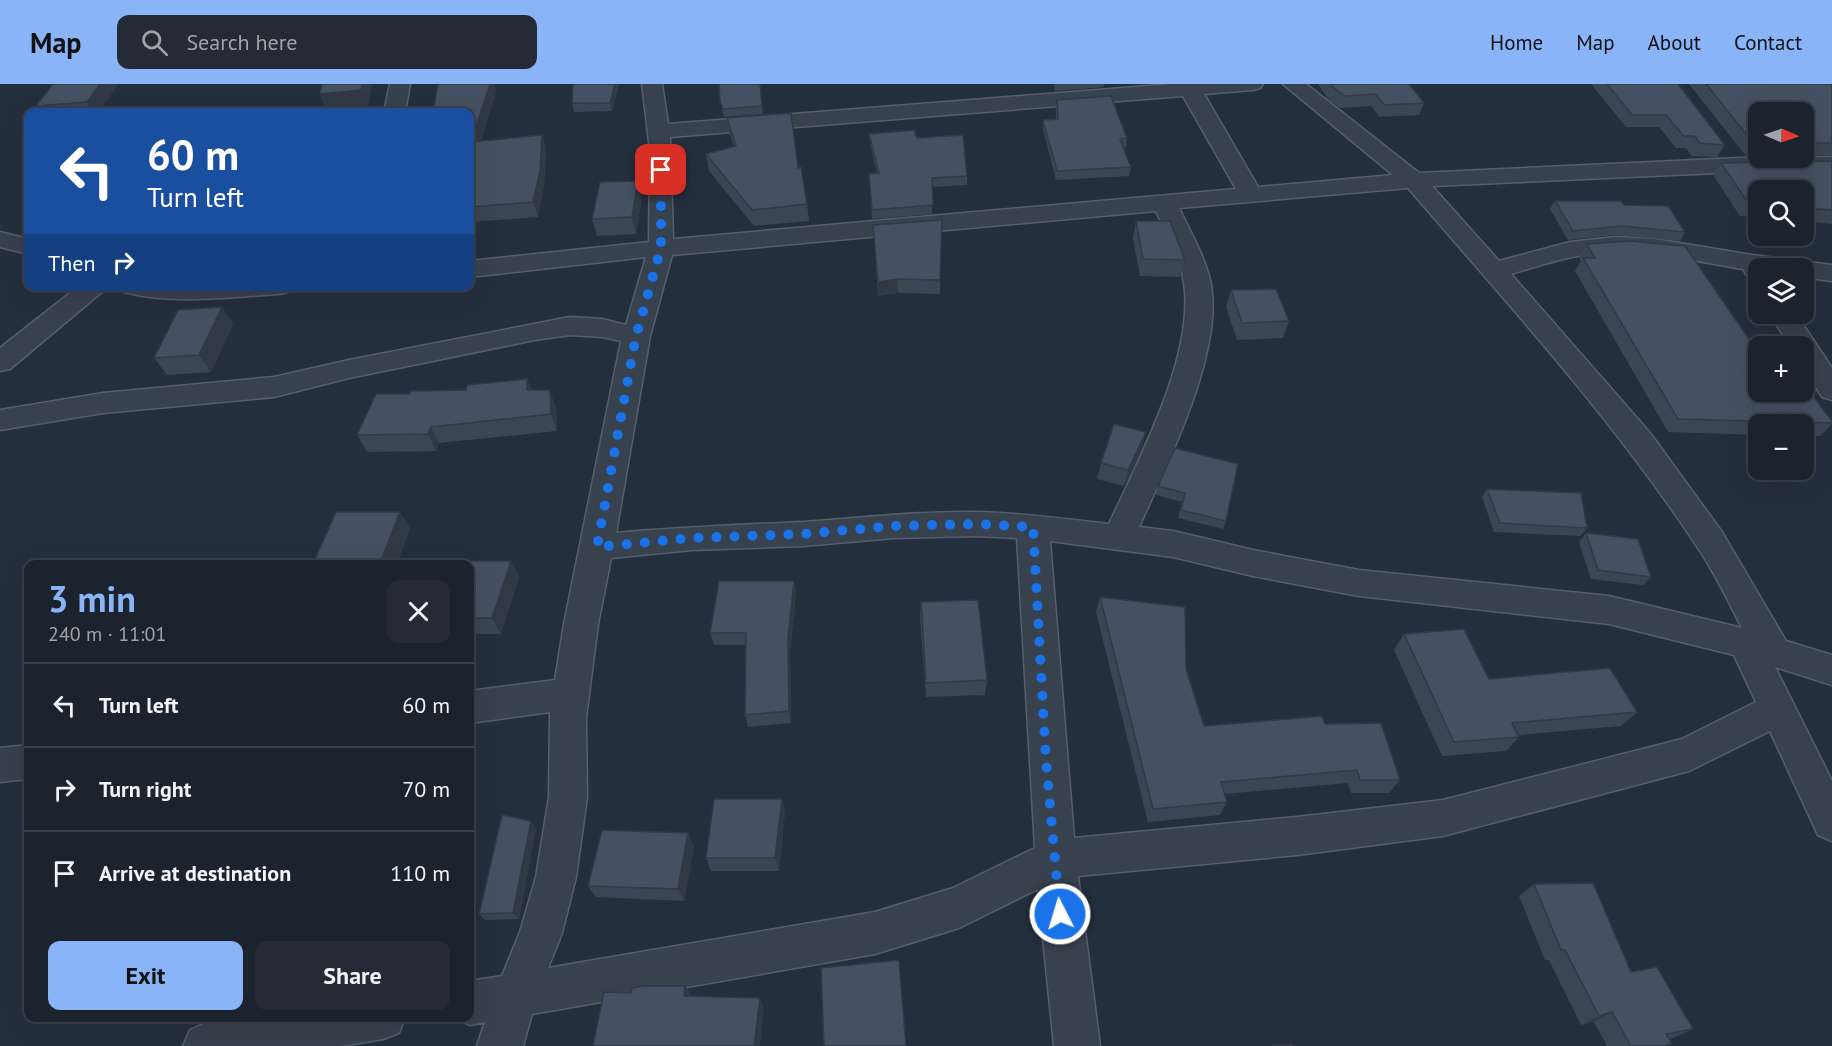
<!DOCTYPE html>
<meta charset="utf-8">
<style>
:root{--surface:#1b232e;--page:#242b36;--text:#f1f3f6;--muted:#a0a4aa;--line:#39404a;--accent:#8ab4f8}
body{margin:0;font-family:"PT Sans",sans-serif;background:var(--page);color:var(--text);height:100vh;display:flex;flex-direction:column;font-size:22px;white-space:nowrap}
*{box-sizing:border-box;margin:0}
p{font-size:20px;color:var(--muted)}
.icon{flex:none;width:33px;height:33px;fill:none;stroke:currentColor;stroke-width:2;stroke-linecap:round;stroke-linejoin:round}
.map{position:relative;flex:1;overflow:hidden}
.side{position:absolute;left:24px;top:476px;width:450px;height:462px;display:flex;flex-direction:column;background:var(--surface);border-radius:12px;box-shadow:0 6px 24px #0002,0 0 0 2px var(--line)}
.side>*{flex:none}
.hud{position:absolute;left:24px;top:24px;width:450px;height:183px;border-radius:12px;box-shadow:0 6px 24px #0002,0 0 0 2px var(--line);background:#1a4fa0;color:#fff;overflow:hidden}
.needle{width:39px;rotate:92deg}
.fabs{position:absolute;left:1748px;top:18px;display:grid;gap:12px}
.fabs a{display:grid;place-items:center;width:66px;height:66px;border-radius:12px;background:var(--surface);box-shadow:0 6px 24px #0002,0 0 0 2px var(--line);font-size:30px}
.pin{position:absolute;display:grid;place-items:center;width:51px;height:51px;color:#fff;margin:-26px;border-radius:12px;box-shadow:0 3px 9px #0006}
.me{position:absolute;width:66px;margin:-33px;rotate:355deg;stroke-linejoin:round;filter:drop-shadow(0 0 4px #0008)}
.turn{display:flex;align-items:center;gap:21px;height:126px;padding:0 24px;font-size:27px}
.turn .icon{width:78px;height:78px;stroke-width:2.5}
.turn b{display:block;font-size:42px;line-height:51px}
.then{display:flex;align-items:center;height:57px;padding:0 24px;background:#0003;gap:12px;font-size:22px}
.round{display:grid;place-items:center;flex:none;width:63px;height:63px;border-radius:12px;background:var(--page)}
.summary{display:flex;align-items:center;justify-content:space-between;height:102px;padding:0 24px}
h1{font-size:36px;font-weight:700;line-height:45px;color:var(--accent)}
.cta{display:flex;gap:12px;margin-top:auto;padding:12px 24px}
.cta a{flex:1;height:69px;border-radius:12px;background:var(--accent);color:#111;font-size:24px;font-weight:700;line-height:69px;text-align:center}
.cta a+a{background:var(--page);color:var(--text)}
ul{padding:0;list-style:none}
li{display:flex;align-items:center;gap:18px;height:84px;padding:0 24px;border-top:2px solid var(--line)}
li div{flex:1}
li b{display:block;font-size:22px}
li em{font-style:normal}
header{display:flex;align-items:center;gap:36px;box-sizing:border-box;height:84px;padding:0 30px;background:var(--accent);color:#111}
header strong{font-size:28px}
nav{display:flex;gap:33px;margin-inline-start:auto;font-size:21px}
.search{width:420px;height:54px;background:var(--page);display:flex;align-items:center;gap:15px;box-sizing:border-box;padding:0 21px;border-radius:12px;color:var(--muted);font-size:22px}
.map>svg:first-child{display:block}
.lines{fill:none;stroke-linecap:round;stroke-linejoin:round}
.minor-casing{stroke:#565f6c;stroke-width:3}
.minor{fill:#38414e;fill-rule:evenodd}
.wall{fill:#3b4654}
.shaded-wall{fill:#303945}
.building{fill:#455162;stroke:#303945;stroke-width:1.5}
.route{stroke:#1a73e8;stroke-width:10;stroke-dasharray:0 18}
</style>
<header>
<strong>Map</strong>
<div class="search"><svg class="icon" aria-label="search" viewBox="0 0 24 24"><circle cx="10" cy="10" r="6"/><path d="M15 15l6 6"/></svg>Search here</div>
<nav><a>Home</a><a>Map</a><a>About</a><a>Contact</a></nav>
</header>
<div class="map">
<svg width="1832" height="962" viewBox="0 0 1832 962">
<rect width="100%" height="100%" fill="#242f3e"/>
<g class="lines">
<g class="minor-casing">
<g id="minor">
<path d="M 390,0 L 410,0 L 405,28 L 384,28 Z"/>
<path d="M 642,0 L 662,0 L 668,40 L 1173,0 L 1263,0 L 1260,4 L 1253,6 L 1204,10 L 1258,103 L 1393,91 L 1283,0 L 1306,0 L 1419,89 L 1739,74 L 1832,73 L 1832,87 L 1739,88 L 1432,102 L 1499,177 L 1570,158 L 1616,153 L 1655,155 L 1752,171 L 1832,181 L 1832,197 L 1803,193 L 1803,184 L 1758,184 L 1758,197 L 1749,195 L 1743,185 C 1690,176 1637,163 1582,171 C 1558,175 1535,183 1511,190 L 1650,349 L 1722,448 L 1786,557 L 1832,571 L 1832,601 L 1775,583 L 1832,697 L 1832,757 L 1818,751 L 1770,647 L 1689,687 L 1443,752 L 1297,771 L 1078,792 L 1100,962 L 1054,962 L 1038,805 L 959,844 L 875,870 L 532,930 L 523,962 L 477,962 L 485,938 L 470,941 L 454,933 L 470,933 L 470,897 L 502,892 L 520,848 L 536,793 L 549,713 L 550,628 L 470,639 L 470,607 L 555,596 L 564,540 L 621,257 L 602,253 L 570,251 L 535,256 L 349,294 L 274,313 L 103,329 L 0,346 L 0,326 L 103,309 L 274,293 L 349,276 L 570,233 L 602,235 L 626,241 L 646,173 L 470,193 L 470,177 L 649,158 L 650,66 ZM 1183,12 L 1236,105 L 673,155 L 670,53 ZM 1408,104 C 1509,221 1613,335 1698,464 C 1715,489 1728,517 1742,544 L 1609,512 L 1359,486 L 1253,466 L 1173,447 L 1139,443 C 1167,380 1226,264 1210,196 C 1204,171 1190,147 1179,124 ZM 1156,127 C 1166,149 1180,174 1184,199 C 1195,271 1139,375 1109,440 C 1065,435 1021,429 977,428 C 918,427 861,434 803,438 C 740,441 678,443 616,449 L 650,252 L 672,171 ZM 976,452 L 1017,454 L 1035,764 L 953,804 L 875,828 L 548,884 L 562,849 L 576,793 L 587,713 L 586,634 L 598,540 L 611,474 L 692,466 L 803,462 L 894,454 ZM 1050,457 L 1173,473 L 1253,492 L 1359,512 L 1609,540 L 1734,571 L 1756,618 L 1682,655 L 1443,716 L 1297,733 L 1074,754 Z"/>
<path d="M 0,148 L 28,155 L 28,170 L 0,163 Z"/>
<path d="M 79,202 L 109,202 L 10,285 L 0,287 L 0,264 Z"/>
<path d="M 120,202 L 292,202 L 288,208 L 279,210 C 228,213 174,221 124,208 Z"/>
<path d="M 1770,230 L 1796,230 L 1832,284 L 1832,316 L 1822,313 L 1803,283 L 1803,262 L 1790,262 Z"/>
<path d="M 28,661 L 28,695 L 0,698 L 0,664 Z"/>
<path d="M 246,933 L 405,933 L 399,949 L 383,955 L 342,962 L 183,962 L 190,946 L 206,939 Z"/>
</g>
</g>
<use href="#minor" class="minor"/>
</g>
<g class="wall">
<path d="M 53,0 L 118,0 L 99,28 L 41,28 L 36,22 Z"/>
<path d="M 438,0 L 494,0 L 496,7 L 481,57 L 542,51 L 546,65 L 544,101 L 538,133 L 470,138 L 470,28 Z"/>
<path d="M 573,0 L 619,0 L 612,27 L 574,28 L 572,19 Z"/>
<path d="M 760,0 L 763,30 L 724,33 L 720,17 Z"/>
<path d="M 1054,0 L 1104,0 L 1104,3 L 1055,7 Z"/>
<path d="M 1318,0 L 1409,0 L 1424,19 L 1419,31 L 1380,33 L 1371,22 L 1340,24 L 1329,16 Z"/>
<path d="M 1591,0 L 1678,0 L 1725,61 L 1717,73 L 1692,72 L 1686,64 L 1676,64 L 1659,43 L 1626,43 Z"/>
<path d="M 1689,0 L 1832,0 L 1832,71 L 1803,72 L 1803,28 L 1758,28 L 1758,72 L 1746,72 Z"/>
<path d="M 1057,16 L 1127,54 L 1126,63 L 1123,63 L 1131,83 L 1129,92 L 1056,96 L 1043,45 L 1043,36 L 1056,35 L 1056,24 Z"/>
<path d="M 727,34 L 798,84 L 807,120 L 809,137 L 754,142 L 709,87 L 706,70 L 734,63 L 730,50 Z"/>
<path d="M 869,50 L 917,54 L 967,92 L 967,101 L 932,103 L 932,130 L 872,135 L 869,90 L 877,89 L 870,59 Z"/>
<path d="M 1832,77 L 1832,140 L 1803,137 L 1803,106 L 1758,106 L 1758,134 L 1740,132 L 1713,91 L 1721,79 Z"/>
<path d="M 638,97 L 642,114 L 636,150 L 597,152 L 592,135 Z"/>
<path d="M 1555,117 L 1624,121 L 1685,148 L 1680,157 L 1616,151 L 1568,156 L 1550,125 Z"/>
<path d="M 942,136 L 940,210 L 898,209 L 878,212 L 873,141 Z"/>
<path d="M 1136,137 L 1185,176 L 1180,193 L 1140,192 L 1133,154 Z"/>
<path d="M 1587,160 L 1755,264 L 1832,337 L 1832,340 L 1820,352 L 1803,352 L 1803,340 L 1758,340 L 1758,351 L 1668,348 L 1575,187 L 1581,177 L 1579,174 Z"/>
<path d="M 1231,206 L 1289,237 L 1283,254 L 1237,256 L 1226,223 Z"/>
<path d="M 222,223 L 233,240 L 211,288 L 167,291 L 154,274 Z"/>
<path d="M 527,295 L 532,306 L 556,323 L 557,347 L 439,359 L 436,367 L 367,368 L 357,351 L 466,306 Z"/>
<path d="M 1142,365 L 1124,402 L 1097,395 L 1101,379 Z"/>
<path d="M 1238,380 L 1226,437 L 1223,445 L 1178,434 L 1182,418 L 1156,411 L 1158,402 Z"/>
<path d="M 1487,405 L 1587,444 L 1580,452 L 1494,448 L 1482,413 Z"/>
<path d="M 410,444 L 398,477 L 511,477 L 519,493 L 501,550 L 470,550 L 470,480 L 313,480 Z"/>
<path d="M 1586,449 L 1651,493 L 1643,501 L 1591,495 L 1579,458 Z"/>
<path d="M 794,497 L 796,510 L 790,567 L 791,639 L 748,643 L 745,631 L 746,561 L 714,561 L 710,549 Z"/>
<path d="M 1100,513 L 1186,585 L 1204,642 L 1325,640 L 1400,696 L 1389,709 L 1351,709 L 1348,699 L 1224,710 L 1227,718 L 1220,731 L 1148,738 L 1096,528 Z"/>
<path d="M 921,518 L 987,596 L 985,611 L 926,613 L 920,534 Z"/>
<path d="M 1404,550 L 1489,595 L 1637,628 L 1621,642 L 1519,651 L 1519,653 L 1506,667 L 1442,672 L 1394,566 Z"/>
<path d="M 785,728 L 779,787 L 711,787 L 706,774 Z"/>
<path d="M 536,744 L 519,835 L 485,836 L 479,830 Z"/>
<path d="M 694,762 L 684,817 L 596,813 L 588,802 Z"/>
<path d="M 1534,800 L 1631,888 L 1693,945 L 1673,954 L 1668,955 L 1672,960 L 1668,962 L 1607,962 L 1594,938 L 1581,941 L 1549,876 L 1545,876 L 1519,812 Z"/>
</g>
<g class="shaded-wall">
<path d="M 100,0 L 118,0 L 99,28 L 94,28 L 87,18 Z"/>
<path d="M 362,0 L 372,0 L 368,22 L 327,27 L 320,10 Z"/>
<path d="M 487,0 L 494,0 L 496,7 L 476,72 L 471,58 Z"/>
<path d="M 615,0 L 619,0 L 612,27 L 610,19 Z"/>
<path d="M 542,51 L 546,65 L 544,101 L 538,133 L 533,118 Z"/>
<path d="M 638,97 L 642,114 L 636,150 L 632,133 Z"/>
<path d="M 897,195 L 898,209 L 878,212 L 878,198 Z"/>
<path d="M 222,223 L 233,240 L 211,288 L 199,271 Z"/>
<path d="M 527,295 L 534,312 L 527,306 Z"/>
<path d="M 550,306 L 556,323 L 557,347 L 551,330 Z"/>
<path d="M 431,343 L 439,359 L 436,367 L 428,350 Z"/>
<path d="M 1146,348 L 1142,365 L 1124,402 L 1128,386 Z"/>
<path d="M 400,428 L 410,444 L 397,480 L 381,477 Z"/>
<path d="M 511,477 L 519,493 L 501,550 L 492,534 Z"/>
<path d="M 794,497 L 796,510 L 790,567 L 791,639 L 789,627 L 788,555 Z"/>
<path d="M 782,715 L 785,728 L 779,787 L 775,774 Z"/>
<path d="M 531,737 L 536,744 L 519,835 L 513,829 Z"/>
<path d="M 688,749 L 694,762 L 684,817 L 678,805 Z"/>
<path d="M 685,902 L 691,912 L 684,912 Z"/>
<path d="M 760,914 L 764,924 L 760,962 L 754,962 Z"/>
<path d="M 1612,928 L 1594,938 L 1581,941 L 1599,932 Z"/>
</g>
<g class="building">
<path d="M 53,0 L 100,0 L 87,18 L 36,22 Z"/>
<path d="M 322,0 L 362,0 L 361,6 L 320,10 Z"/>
<path d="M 438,0 L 490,0 L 471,58 L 542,51 L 540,87 L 533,118 L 470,123 L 470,28 L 433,28 Z"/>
<path d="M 573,0 L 615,0 L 610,19 L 572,19 Z"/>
<path d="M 719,0 L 760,0 L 762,22 L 723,25 L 720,17 Z"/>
<path d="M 1331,0 L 1409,0 L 1424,19 L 1385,21 L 1375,10 L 1344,12 L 1333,3 Z"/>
<path d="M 1607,0 L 1678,0 L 1725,61 L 1700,59 L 1694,52 L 1684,52 L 1666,31 L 1632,31 Z"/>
<path d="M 1706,0 L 1832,0 L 1832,59 L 1803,59 L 1803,28 L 1758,28 L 1758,59 L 1754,60 Z"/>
<path d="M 1111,12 L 1127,54 L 1120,55 L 1131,83 L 1057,87 L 1043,36 L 1058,35 L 1057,16 Z"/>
<path d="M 791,29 L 798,84 L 801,83 L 807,120 L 752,126 L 706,70 L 736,62 L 727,34 Z"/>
<path d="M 914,46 L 917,54 L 963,51 L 967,92 L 932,94 L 933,121 L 872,126 L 869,90 L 879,89 L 869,50 Z"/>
<path d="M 1832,77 L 1832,126 L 1803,124 L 1803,106 L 1758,106 L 1758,121 L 1749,120 L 1721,79 Z"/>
<path d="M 638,97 L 632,133 L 592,135 L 600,98 Z"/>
<path d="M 1555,117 L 1621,117 L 1624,121 L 1668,122 L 1685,148 L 1622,142 L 1573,147 Z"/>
<path d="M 942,136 L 940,196 L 897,195 L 878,198 L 873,141 Z"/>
<path d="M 1136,137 L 1170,137 L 1185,176 L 1143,175 Z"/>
<path d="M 1631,157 L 1685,162 L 1755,264 L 1758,263 L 1758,308 L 1803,308 L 1803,299 L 1832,337 L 1832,339 L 1678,335 L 1583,174 L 1595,174 L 1587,160 Z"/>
<path d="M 1276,205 L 1289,237 L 1242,239 L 1231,206 Z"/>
<path d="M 222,223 L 199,271 L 154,274 L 178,226 Z"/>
<path d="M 527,295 L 527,306 L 550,306 L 551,330 L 431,343 L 428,350 L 357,351 L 376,310 L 410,310 L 411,307 L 466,306 L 467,301 Z"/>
<path d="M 1114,340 L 1146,348 L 1128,386 L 1101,379 Z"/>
<path d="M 1175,364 L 1238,380 L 1226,437 L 1181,426 L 1185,409 L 1158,402 Z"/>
<path d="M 1487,405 L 1581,409 L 1587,444 L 1500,439 Z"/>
<path d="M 336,428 L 400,428 L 381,477 L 511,477 L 492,534 L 470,534 L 470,480 L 313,480 Z"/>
<path d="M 1586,449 L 1638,455 L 1651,493 L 1598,486 Z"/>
<path d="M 719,497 L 794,497 L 788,555 L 789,627 L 745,631 L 746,549 L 710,549 Z"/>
<path d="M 1100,513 L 1185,523 L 1186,585 L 1204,642 L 1322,632 L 1325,640 L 1381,639 L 1400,696 L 1360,696 L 1357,686 L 1221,698 L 1227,718 L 1153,725 Z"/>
<path d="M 978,516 L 987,596 L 926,599 L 921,518 Z"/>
<path d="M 1464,545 L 1489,595 L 1610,584 L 1637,628 L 1512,639 L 1519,653 L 1454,658 L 1404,550 Z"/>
<path d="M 714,715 L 782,715 L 775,774 L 706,774 Z"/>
<path d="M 502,731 L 531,737 L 513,829 L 479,830 Z"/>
<path d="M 602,746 L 688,749 L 678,805 L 588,802 Z"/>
<path d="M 1593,799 L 1631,888 L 1657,883 L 1693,945 L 1666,950 L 1672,960 L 1664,962 L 1631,962 L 1612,928 L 1599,932 L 1565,866 L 1561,866 L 1534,800 Z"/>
<path d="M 899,876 L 906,962 L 824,962 L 821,884 Z"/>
<path d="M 643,902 L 685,902 L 684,912 L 760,914 L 754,962 L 593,962 L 604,908 L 631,909 L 632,904 Z"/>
<path d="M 1292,960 L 1292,962 L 1268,962 Z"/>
</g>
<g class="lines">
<path class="route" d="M 661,86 L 661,164 L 636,252 L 597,463 L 692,454 L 803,450 L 894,442 L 976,440 L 1033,443 L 1046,677 L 1060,830"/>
</g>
</svg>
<div class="fabs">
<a><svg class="needle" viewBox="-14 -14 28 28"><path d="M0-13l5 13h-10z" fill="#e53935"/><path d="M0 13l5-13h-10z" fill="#a0a4aa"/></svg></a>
<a><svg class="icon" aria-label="search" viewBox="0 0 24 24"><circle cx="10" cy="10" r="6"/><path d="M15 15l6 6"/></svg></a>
<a><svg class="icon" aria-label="layers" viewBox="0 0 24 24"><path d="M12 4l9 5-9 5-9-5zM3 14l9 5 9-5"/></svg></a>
<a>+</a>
<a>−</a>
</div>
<div class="pin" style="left:661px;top:86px;background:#d93025"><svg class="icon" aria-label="arrive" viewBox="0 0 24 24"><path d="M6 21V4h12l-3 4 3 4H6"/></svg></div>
<svg class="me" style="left:1060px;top:830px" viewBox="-20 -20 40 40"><circle r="17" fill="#1a73e8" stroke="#fff" stroke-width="3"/><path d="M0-11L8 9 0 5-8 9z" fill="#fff"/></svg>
<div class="hud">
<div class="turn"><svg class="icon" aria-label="left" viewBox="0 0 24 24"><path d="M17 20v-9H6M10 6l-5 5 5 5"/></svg><div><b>60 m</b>Turn left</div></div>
<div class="then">Then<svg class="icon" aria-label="right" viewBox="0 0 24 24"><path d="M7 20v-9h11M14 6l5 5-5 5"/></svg></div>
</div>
<section class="side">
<div class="summary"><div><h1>3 min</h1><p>240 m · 11:01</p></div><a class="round"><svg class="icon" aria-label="close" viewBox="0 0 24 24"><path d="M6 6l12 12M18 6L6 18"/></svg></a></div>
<ul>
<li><svg class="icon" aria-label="left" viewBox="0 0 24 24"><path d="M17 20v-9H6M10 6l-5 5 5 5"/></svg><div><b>Turn left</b></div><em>60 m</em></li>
<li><svg class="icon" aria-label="right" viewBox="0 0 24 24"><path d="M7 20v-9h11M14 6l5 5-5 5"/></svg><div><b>Turn right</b></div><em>70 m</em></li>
<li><svg class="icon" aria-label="arrive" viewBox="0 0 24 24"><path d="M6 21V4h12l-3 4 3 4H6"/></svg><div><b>Arrive at destination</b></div><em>110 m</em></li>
</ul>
<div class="cta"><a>Exit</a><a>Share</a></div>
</section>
</div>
